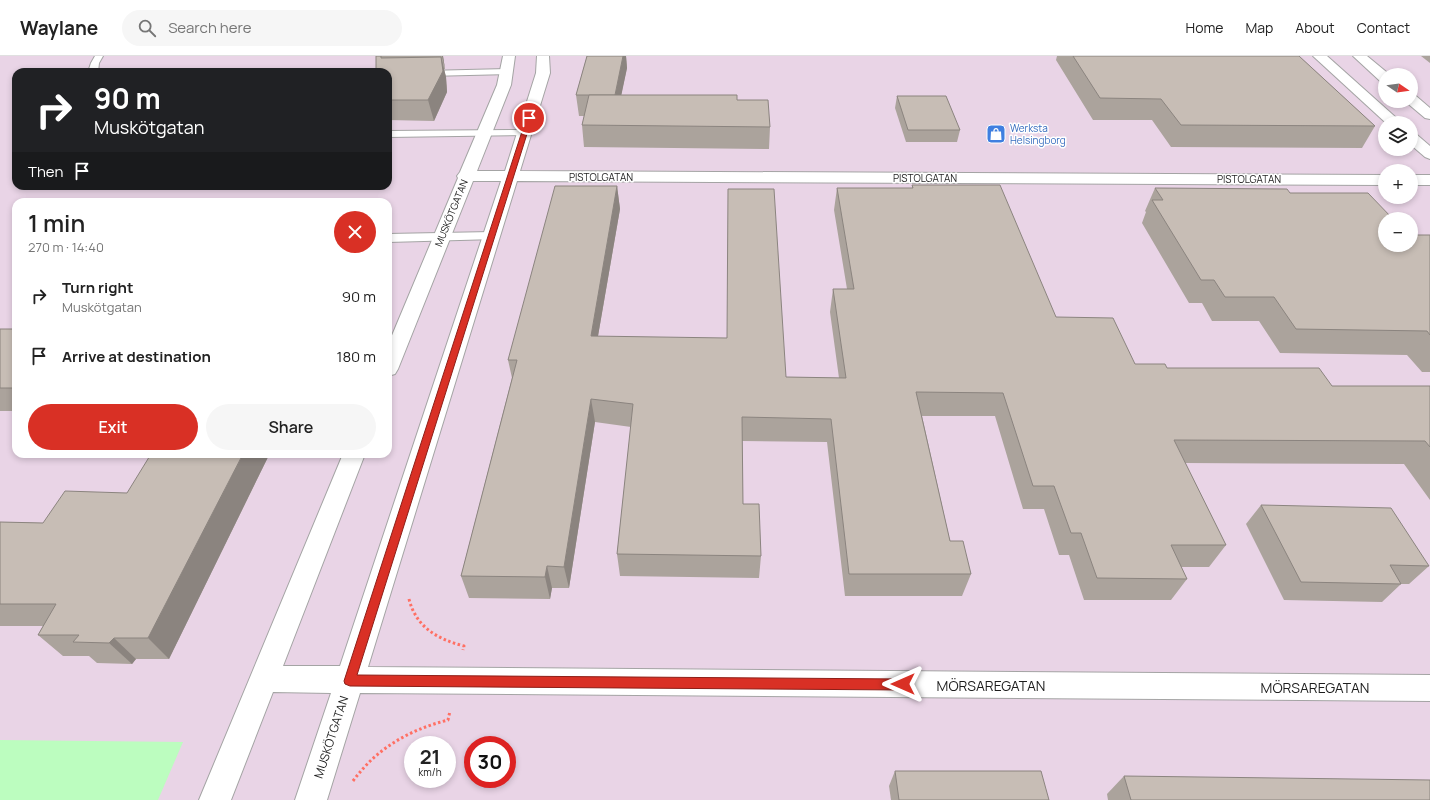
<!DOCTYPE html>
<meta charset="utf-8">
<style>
:root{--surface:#fff;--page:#f6f6f6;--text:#222;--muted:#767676;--line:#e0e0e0;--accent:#d93025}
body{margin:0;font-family:Manrope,sans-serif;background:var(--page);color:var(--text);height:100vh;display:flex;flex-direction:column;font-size:15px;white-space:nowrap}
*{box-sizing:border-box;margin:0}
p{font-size:13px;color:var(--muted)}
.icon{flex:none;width:22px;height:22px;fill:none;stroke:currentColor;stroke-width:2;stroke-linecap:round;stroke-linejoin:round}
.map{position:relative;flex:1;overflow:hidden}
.side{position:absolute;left:12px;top:142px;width:380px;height:260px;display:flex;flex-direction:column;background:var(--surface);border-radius:12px;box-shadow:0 2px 6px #0003}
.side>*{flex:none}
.hud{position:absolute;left:12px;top:12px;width:380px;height:122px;border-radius:12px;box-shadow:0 2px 6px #0003;background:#202124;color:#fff;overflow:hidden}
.needle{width:26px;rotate:103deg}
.tools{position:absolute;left:1378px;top:12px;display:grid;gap:8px}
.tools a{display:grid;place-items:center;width:40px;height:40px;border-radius:50%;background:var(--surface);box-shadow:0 2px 6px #0003;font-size:20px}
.speed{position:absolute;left:404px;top:680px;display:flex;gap:8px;font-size:20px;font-weight:700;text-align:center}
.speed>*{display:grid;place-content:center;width:52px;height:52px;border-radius:50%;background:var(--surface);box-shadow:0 2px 6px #0003;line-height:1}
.speed small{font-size:10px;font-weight:400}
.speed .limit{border:6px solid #d22;background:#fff;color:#111}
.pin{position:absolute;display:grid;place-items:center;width:34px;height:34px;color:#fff;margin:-17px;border:2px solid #fff;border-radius:50%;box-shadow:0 1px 4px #0007}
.me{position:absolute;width:44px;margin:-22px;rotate:270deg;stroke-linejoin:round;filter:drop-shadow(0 0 3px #0008)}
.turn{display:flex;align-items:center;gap:14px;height:84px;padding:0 16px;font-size:18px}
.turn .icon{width:52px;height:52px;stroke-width:2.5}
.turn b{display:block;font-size:28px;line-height:34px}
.then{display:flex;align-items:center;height:38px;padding:0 16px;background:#0003;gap:8px;font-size:15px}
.round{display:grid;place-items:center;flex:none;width:42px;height:42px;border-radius:21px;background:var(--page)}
.headline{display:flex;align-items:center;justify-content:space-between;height:68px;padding:0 16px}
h1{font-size:24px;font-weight:600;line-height:30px}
.primary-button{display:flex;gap:8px;margin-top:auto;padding:8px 16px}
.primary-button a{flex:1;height:46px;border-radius:24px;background:var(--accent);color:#fff;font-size:16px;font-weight:600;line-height:46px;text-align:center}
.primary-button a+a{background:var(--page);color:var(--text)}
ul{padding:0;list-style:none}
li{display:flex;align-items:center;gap:12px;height:60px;padding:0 16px}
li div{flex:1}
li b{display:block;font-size:15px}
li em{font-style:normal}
header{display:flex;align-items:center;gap:24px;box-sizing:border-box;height:56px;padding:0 20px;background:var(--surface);border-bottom:1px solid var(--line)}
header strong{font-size:19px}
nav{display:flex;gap:22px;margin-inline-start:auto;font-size:14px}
.search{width:280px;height:36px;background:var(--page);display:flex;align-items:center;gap:10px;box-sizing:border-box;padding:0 14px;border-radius:22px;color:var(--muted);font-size:15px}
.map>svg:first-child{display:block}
.industrial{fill:#e9d4e6;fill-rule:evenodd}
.park{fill:#bcfdbf}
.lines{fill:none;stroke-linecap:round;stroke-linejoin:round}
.service-casing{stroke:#a4a4a4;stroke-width:2}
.minor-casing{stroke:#a4a4a4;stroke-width:2}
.tertiary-casing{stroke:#a4a4a4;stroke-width:2}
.path{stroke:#ff7064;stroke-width:3;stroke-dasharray:2.5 2.5;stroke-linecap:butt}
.service{fill:#fff;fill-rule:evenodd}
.minor{fill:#fff;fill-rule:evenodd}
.tertiary{fill:#fff;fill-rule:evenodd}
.wall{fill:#aba39c}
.shaded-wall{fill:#8b847f}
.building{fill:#c7bdb5;stroke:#8b847f}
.route{fill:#d93025;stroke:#8d1f18}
.labels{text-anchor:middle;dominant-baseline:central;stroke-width:3;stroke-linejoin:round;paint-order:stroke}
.far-shop-label{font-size:10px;fill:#366cbe;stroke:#fff;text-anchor:start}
.far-street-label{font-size:10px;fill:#1d1d1d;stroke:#fff}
.street-label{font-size:12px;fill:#1d1d1d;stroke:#fff}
.near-street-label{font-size:14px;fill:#1d1d1d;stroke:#fff}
</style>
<header>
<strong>Waylane</strong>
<div class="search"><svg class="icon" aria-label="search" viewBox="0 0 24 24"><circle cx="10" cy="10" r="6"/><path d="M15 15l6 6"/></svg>Search here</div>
<nav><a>Home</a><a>Map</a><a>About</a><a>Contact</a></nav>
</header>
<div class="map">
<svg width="1430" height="744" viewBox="0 0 1430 744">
<rect width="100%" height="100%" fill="#efebe2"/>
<path class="industrial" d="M 0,0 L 1430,0 L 1430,744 L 0,744 ZM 16,16 L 388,16 L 388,130 L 16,130 ZM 1385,19 L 1411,19 L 1411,45 L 1385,45 ZM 1385,67 L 1411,67 L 1411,93 L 1385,93 ZM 1385,115 L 1411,115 L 1411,141 L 1385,141 ZM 16,146 L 388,146 L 388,398 L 16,398 ZM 1385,163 L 1411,163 L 1411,189 L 1385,189 ZM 413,689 L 447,689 L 447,723 L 413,723 ZM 473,689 L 507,689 L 507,723 L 473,723 Z"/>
<path class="park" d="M 0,684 L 183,686 L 158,744 L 0,744 Z"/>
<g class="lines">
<g class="service-casing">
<g id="service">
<path d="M 95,0 L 103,0 L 99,7 L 98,16 L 88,16 L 91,7 Z"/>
<path d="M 507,13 L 512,16 L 510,18 L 388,21 L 388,16 L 385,16 Z"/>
<path d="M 525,74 L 529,75 L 530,77 L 529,79 L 388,81 L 388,75 Z"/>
<path d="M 492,176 L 496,177 L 498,180 L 496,183 L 388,186 L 388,178 Z"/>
</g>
</g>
<g class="minor-casing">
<g id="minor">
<path d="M 503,0 L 515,0 L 511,29 L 477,115 L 505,115 L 536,17 L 537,0 L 549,0 L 550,17 L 520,115 L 1385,119 L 1385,129 L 517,125 L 368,611 L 1430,619 L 1430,645 L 360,637 L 327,744 L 295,744 L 331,637 L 273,636 L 231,744 L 199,744 L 343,398 L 365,398 L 283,610 L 340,610 L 501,125 L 473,125 L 398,313 L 395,318 L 388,320 L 388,289 L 458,122 L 457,120 L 460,116 L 497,29 Z"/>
<rect x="1411" y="119" width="19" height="10"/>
</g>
</g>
<g class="tertiary-casing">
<g id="tertiary">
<path d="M 1313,0 L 1327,0 L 1402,67 L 1386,67 Z"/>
<path d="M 1353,0 L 1367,0 L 1390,19 L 1385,19 L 1385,26 L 1380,25 Z"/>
<path d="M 1411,39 L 1416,40 L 1430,52 L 1430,63 L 1425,62 L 1406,46 L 1411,45 Z"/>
<path d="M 1411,77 L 1416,78 L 1430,90 L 1430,103 L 1425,101 L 1411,89 Z"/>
</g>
</g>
<g class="path">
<path d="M 409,543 C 416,571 437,583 464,590 L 463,594"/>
<path d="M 353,725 C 377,692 409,674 448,664 L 450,655"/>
</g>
<use href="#service" class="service"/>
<use href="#minor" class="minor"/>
<use href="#tertiary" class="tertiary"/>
</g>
<g class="wall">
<path d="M 376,0 L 443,0 L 445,13 L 444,13 L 446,21 L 447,36 L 434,65 L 388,64 L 388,16 L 376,14 Z"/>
<path d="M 587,0 L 626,0 L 627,12 L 621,39 L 737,44 L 770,71 L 769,93 L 584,91 L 582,69 L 584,60 L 579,60 L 576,39 Z"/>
<path d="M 1057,0 L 1299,0 L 1375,70 L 1362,92 L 1171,91 L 1152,64 L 1093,64 L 1056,4 Z"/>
<path d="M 1421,0 L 1430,0 L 1430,7 Z"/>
<path d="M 897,40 L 960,74 L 957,86 L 906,86 L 895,52 Z"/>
<path d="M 912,129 L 1056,261 L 1135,308 L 1167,312 L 1332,330 L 1430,330 L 1430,444 L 1404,408 L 1185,407 L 1226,489 L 1209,511 L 1181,511 L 1187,523 L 1171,544 L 1084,544 L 1069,499 L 1059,499 L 1044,453 L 1023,453 L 995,360 L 922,360 L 950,485 L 971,518 L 962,540 L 845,540 L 827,386 L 742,385 L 743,448 L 761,500 L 759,522 L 620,520 L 617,498 L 631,371 L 595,366 L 569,532 L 552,532 L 550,543 L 469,542 L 461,520 L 512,322 L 508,304 L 617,130 L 620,153 L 598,280 L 786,321 L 839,322 L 830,256 L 833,233 L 847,233 L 834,154 L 837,132 L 912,132 Z"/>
<path d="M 1155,132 L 1290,137 L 1385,189 L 1430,179 L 1430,316 L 1422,316 L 1407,299 L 1280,297 L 1259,265 L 1212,265 L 1202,247 L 1189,247 L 1142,167 L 1146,156 L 1145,155 Z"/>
<rect x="0" y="273" width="16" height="82"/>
<path d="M 269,399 L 169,603 L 136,603 L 132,608 L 97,607 L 89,600 L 63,600 L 38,579 L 43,570 L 0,570 L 0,466 L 43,467 L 127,437 Z"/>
<path d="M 1261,449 L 1429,510 L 1409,528 L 1401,528 L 1382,546 L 1284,544 L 1246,468 Z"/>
<path d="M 895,715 L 1049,744 L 891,744 L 889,730 Z"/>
<path d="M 1124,720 L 1430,744 L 1108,744 L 1107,738 Z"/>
</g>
<g class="shaded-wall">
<path d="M 442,0 L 443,0 L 445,13 Z"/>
<path d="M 623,0 L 626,0 L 627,12 L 617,60 L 615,39 Z"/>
<path d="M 441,1 L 446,21 L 447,36 L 434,65 L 428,44 Z"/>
<path d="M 617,130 L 620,153 L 594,303 L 591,280 Z"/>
<path d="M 591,343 L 595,366 L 569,532 L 564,511 Z"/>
<path d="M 243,398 L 268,398 L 269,399 L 169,603 L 148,582 Z"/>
<path d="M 547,510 L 552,532 L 550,543 L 545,521 Z"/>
<path d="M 114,582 L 136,603 L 132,608 L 109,587 Z"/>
</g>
<g class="building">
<path d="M 376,0 L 381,0 L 381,2 L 441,1 L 443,15 L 428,44 L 388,44 L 388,16 L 48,16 L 51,14 L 376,14 Z"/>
<path d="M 587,0 L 623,0 L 615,39 L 576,39 Z"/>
<path d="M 1073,0 L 1299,0 L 1375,70 L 1181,69 L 1161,43 L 1100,42 Z"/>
<path d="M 589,39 L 737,39 L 737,44 L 768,44 L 770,71 L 582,69 Z"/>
<path d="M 897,40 L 946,40 L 960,74 L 908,74 Z"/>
<path d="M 912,129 L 1000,129 L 1056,261 L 1113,262 L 1135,308 L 1165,308 L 1167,312 L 1319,312 L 1332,330 L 1430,330 L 1430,391 L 1425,385 L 1174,384 L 1226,489 L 1171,489 L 1187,523 L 1097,522 L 1081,477 L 1071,477 L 1054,430 L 1033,430 L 1003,337 L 916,336 L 950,485 L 963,485 L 971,518 L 849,518 L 831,363 L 742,361 L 743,448 L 759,448 L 761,500 L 617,498 L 633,348 L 591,343 L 564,511 L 547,510 L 545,521 L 461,520 L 517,304 L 508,304 L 555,130 L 617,130 L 591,280 L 727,282 L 728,133 L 774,133 L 786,321 L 846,322 L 833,233 L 854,233 L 837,132 L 913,132 Z"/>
<path d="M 1155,132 L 1287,133 L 1290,137 L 1368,137 L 1393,163 L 1385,163 L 1385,189 L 1411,189 L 1411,179 L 1430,179 L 1430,279 L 1427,275 L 1296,273 L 1274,241 L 1225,241 L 1214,224 L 1201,224 L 1152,144 L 1163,144 Z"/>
<rect x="0" y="273" width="16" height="59"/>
<path d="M 151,398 L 243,398 L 148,582 L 114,582 L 109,587 L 73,586 L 79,579 L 38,579 L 56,548 L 0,548 L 0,466 L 43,467 L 65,435 L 127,437 Z"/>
<path d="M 1261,449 L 1391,452 L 1429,510 L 1390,509 L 1401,528 L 1301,526 Z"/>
<path d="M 895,715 L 1041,715 L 1049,744 L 899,744 Z"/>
<path d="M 1124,720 L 1430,724 L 1430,744 L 1131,744 Z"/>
</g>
<path class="route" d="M 527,60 L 532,62 L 357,619 L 903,623 L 907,625 L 909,628 L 907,632 L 903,634 L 350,630 L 345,628 L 344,625 Z"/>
<defs>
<g id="shop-square" transform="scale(1)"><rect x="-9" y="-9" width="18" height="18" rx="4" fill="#3f7fe0" stroke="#fff"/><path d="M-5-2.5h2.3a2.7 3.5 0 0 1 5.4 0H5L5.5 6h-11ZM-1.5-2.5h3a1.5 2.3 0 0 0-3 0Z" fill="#fff"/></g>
</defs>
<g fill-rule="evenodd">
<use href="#shop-square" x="996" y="78"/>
</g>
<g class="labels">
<g class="far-shop-label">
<text x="1010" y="72">Werksta<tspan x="1010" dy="12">Helsingborg</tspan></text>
</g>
<g class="far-street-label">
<text x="601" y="121">PISTOLGATAN</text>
<text x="925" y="122">PISTOLGATAN</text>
<text x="1249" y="123">PISTOLGATAN</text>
<text transform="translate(451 157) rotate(-68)">MUSKÖTGATAN</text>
</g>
<g class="street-label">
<text transform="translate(331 681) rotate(-72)">MUSKÖTGATAN</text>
</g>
<g class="near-street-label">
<text x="991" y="629">MÖRSAREGATAN</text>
<text x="1315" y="631">MÖRSAREGATAN</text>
</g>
</g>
</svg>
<div class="tools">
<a><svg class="needle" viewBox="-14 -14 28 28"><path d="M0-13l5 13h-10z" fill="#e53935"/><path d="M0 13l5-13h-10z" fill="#767676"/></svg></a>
<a><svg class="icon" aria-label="layers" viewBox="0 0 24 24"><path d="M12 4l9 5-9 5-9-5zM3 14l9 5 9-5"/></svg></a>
<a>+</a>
<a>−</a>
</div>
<div class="speed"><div>21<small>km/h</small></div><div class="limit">30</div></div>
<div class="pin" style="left:529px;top:62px;background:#d93025"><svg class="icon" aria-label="arrive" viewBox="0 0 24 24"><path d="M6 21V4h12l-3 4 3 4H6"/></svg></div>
<svg class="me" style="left:903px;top:628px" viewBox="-20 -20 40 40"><path d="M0-17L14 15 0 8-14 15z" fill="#d93025" stroke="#fff" stroke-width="4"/></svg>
<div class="hud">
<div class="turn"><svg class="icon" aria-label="right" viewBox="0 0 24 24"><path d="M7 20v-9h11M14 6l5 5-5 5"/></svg><div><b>90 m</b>Muskötgatan</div></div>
<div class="then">Then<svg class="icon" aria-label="arrive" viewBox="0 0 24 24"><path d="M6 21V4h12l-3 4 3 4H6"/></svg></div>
</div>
<section class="side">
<div class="headline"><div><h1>1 min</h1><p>270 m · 14:40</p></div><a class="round" style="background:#d93025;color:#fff"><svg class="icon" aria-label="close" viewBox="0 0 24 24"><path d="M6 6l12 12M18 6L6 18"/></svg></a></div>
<ul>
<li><svg class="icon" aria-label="right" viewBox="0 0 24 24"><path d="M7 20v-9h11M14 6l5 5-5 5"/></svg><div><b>Turn right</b><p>Muskötgatan</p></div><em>90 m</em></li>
<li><svg class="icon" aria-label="arrive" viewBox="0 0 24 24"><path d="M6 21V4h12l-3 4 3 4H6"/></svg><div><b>Arrive at destination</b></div><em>180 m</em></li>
</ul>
<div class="primary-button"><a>Exit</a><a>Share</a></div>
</section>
</div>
